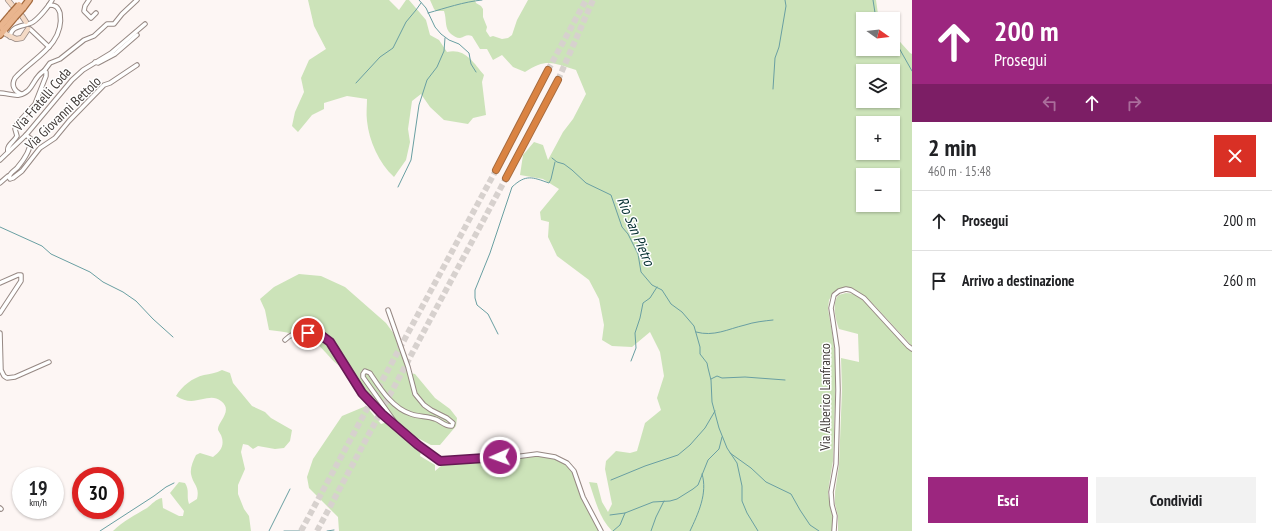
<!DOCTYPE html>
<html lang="it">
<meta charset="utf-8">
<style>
:root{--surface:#fff;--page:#f2f2f2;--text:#202124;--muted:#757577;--line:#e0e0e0;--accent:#9c267f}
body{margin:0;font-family:"PT Sans Narrow",sans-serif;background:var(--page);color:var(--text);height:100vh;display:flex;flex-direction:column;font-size:15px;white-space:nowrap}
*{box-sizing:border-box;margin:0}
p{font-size:13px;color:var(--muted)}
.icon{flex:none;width:22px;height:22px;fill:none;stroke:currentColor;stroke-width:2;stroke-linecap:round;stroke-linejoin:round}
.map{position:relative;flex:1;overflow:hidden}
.drawer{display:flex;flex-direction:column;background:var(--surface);width:360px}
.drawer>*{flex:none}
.guide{background:#9c267f;color:#fff;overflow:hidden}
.needle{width:26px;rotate:104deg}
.buttons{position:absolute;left:856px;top:12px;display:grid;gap:8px}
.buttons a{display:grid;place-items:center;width:44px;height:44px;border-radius:0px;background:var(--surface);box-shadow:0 1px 3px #0004;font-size:20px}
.speed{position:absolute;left:12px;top:467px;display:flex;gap:8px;font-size:20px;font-weight:700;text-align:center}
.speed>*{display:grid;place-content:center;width:52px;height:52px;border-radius:50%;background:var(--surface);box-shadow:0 1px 3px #0004;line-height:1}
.speed small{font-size:10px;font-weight:400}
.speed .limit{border:6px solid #d22;background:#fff;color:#111}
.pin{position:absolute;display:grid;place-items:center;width:34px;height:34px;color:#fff;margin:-17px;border:2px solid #fff;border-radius:50%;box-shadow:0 1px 4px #0007}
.me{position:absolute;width:44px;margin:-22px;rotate:268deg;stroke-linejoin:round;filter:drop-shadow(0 0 3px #0008)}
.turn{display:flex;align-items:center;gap:14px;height:84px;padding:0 16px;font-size:18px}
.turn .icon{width:52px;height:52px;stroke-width:2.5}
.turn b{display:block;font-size:28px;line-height:34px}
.lanes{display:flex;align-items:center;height:38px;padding:0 16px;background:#0003;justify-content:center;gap:20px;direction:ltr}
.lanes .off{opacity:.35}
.round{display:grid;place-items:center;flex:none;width:42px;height:42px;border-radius:0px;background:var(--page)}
.summary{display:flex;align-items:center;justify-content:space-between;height:68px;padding:0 16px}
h1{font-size:24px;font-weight:700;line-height:30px}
.button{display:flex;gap:8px;margin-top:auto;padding:8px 16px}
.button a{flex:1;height:46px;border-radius:0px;background:var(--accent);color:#fff;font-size:16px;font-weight:700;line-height:46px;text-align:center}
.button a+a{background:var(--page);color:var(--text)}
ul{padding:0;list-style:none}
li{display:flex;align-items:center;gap:12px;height:60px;padding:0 16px;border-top:1px solid var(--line)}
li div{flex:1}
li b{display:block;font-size:15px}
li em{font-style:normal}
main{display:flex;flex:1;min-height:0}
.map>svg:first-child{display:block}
.green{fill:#cce3b9;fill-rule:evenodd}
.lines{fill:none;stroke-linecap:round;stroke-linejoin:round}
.stream{stroke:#699fa2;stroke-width:1}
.highway-tunnel{stroke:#d7d1ce;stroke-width:6;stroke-dasharray:6 3;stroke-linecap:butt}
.street-casing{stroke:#968883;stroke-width:5.5}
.secondary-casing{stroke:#968883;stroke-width:6}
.primary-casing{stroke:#a46a3e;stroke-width:8}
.highway-casing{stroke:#a46a3e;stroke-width:8}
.street{stroke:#fff;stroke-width:3.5}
.secondary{stroke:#f4dac6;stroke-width:4.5}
.primary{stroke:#e9b58e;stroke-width:5.5}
.highway{stroke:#da8342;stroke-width:6}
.primary-bridge-casing{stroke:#a46a3e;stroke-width:8;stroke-linecap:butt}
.primary-bridge{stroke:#e9b58e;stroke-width:5.5}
.route-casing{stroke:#651953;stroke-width:10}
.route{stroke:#9c267f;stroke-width:7}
.labels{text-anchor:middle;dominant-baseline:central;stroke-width:3;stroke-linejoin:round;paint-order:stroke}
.street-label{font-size:14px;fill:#413b38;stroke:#fff}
.water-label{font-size:15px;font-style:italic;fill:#073133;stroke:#fff}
</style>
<main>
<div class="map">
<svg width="912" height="531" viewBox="0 0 912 531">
<rect width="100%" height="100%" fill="#fdf6f4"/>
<g class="green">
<path d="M 308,0 L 389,0 L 399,10 L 406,0 L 409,0 L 426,20 L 430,35 L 439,40 L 447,52 C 465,48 473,62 484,75 L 482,82 L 486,115 L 473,118 L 468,124 L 444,120 L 430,107 L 421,94 L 412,101 L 408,129 L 410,142 L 406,160 L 394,177 C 379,163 369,141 367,121 C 366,113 367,106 367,99 L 347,96 L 324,103 L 324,109 L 312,115 L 298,132 L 292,126 L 295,112 L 304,92 L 301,78 L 309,60 L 326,49 L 314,26 Z"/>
<path d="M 430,0 L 475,0 L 476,3 L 481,6 L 483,9 L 483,17 L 487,27 L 486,31 L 490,37 L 493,36 L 502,39 L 508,38 L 512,35 L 517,20 L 528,0 L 876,0 L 878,14 L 881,19 L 863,19 L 863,49 L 893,49 L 893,34 L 910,53 L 912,54 L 912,346 L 874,305 L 860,293 L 849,288 L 841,289 L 833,293 L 829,300 L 828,309 L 834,344 L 836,372 L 833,461 L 829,485 L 828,494 L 833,516 L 833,531 L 612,531 C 599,518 595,499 589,482 L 597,483 L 602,502 L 608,512 L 612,504 L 605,469 L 606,461 L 616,451 L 630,453 L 637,451 L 645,423 L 661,410 L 657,398 L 664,376 L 660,352 L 650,332 L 632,347 L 612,346 L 602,340 L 604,325 L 599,299 L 589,280 L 557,256 L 548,237 L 549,222 L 541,220 L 540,212 L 559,189 L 543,179 L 520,175 L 523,155 L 534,142 L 543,145 L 548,160 L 563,132 L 573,119 L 586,94 L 576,70 C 552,63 547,58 525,72 L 513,67 L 502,55 L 493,60 L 487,49 L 480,49 L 472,36 C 466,34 465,37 460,38 C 456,38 454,36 451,34 C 444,28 447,20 444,11 L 436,11 L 434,9 ZM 863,71 L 893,71 L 893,101 L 863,101 ZM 863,123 L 893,123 L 893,153 L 863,153 ZM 863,175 L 893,175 L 893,205 L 863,205 Z"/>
<path d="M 299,274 L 321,276 L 345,287 L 386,323 L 399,341 L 410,373 L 415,374 L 435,398 L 450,409 L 457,418 L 456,426 L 440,445 L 431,445 L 412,435 L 390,419 L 364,393 L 349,369 C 333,367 328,351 315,343 C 301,334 285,332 269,330 L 265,310 L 260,299 L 274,287 Z"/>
<path d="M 846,293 L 856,294 L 863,299 L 907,347 L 912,351 L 912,531 L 838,531 L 838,516 L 835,504 L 835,492 L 839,465 L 842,390 L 841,358 L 859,362 L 858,334 L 839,329 C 836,321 832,306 837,297 C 839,294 843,294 846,293 Z"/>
<path d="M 222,370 L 230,373 L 233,383 L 252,406 L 265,412 L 271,418 L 292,430 L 290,441 L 284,448 L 275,449 L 258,446 L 253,449 L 248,445 L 243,444 L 241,452 L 245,469 L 238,485 L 238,494 L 244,509 L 249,516 L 251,531 L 113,531 C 123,521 135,515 147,508 C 152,504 156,499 162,498 L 163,508 L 179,516 L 183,516 L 184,511 L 170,493 L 179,482 L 185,483 C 190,491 186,495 189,504 L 197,499 C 200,486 193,485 191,474 C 190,468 193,461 196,455 L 200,453 L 213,457 C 221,451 225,445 221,435 C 221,435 218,430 218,430 C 217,422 234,411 221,401 C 208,391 195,409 176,396 C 182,386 192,378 204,375 C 210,374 216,373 222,370 Z"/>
<path d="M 366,406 L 381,424 L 388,422 L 398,433 L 421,452 L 420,456 L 435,465 L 435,471 L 441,466 L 452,462 L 537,455 L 555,458 L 567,464 L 573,471 L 600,531 L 339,531 L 338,517 L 309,488 L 307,477 L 313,459 L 342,416 Z"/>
</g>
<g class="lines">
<g class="stream">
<path d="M 419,0 L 426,8 L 435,27 L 441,34 L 449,40 L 459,44 L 469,53 L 471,64 L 476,72"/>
<path d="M 873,0 L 876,19"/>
<path d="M 428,13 C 446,8 463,2 482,0"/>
<path d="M 893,41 L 899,48 L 912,71"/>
<path d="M 356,83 L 380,57 L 393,48 L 406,22 L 416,10 L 421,3"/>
<path d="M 773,89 L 775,58 L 779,47 L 786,6 L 785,0"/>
<path d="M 552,158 L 557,162 L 564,164 L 572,170 L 586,183 L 611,195 L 622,227 L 628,234 L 638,254 L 641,272 L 652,285 L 662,290 L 671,304 L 682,312 L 694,326 L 700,347 L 700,354 L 707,363 L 708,368 L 711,380 L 712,402 L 719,428 L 727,448 L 737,463 L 742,486 L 742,501 L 747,513 L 758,531"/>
<path d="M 398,187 L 411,160 L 419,105 L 427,80 L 437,67 L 444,51 L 445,38"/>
<path d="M 0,227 L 42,246 L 51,254 L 90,272 L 103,282 L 123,292 L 136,301 L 153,319 L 173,337"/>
<path d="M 696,332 C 714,337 728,329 745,325 C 754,322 764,321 773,320"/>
<path d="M 498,334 L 488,314 L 477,305 L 475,298 L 475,290 L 490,253 L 512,187 C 526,174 532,177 549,183 L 551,179 L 555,162"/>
<path d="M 631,361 L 636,348 L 635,333 L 640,318 L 643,303 L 650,298 L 657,287"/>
<path d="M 711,379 L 717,376 L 722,378 L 745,377 L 785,380"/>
<path d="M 730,453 L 751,468 L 766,482 L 791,494 L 800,510 L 810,525 L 819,531"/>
<path d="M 611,480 L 645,466 L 678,455 L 690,445 L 705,428 L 715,411"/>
<path d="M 610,515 L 625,513 L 653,502 L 670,501 L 677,499 L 693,489 L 698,485 L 708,460 L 719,449 L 722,437"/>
<path d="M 100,531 L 154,496 L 166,487 L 174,483"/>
<path d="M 269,531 L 290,489"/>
<path d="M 284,531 L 300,531"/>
<path d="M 327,531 L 334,530"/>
<path d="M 613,531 L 620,525 L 625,513"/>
<path d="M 651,531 L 656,517 L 664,501"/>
<path d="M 690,531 C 698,514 708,493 702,474"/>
</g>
<g class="highway-tunnel">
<path d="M 548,70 L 586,0"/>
<path d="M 558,80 L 593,0"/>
<path d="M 301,531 L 496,170"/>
<path d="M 317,531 L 506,178"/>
</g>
<g class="street-casing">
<g id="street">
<path d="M 89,0 L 85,6 L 84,11 L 91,18 L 96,13"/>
<path d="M 30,29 L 49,47"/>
<path d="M 10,37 C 11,24 25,27 33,22 C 39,18 49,6 52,0"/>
<path d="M 95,62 L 98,63 L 115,54 L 137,35"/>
<path d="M 44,71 L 50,63 L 60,59 L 84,40 L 94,36 L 107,24 L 114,24 L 122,14 L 137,0"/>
<path d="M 0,93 C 6,93 14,96 19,95 C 34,92 32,78 44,71 L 46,72 L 46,76 L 35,104 L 17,124 L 15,129 L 17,136 C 14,142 6,145 8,152"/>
<path d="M 21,94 C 14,91 11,85 15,78 C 33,58 65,45 60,13 C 58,7 56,5 49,5"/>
<path d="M 26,135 L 31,139 C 31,149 23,161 17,168 C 14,171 10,173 9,177 L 10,179 L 13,178 L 22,171 L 40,148 L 55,138 L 69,121 L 104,85 L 110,83 L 137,65"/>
<path d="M 0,160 L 26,135 L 72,80 L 83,70 L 111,53 L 145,24"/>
<path d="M 0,183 L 8,176"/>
<path d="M 0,283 L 18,275 L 21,275 L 21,281 L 0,313"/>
<path d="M 388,310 L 408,367 L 415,394 L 424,405 L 431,410 L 447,418 L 453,423 L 452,426 C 445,427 441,421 435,419 C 428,416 419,417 411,414 C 392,408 380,388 370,373 L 365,371 L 363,374 L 363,377 L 397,425"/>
<path d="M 0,333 L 1,370 L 4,376 L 7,378 L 15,377 L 49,362"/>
<path d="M 285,340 C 297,327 318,333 329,342 L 362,393 L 382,414 L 418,445 L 440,461 L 486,457 L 514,457 L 537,454 L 555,457 L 567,463 L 574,471 L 583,497 L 601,531"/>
<path d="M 0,508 L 1,509"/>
<path d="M 834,531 L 835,516 L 832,505 L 831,492 L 836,464 L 838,390 L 837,348 L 831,308 L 834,295 L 839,291 L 846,289 L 851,290 L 864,298 L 908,346 L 912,349"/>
</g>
</g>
<g class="secondary-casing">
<g id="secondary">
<path d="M 8,0 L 12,5"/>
<path d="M 22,16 L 26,22"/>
<path d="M 3,29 L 6,34 L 16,39 L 22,38 L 28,29"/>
</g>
</g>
<g class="primary-casing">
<g id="primary">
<path d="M 23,8 L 29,0"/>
<path d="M 0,27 L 11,14"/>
<path d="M 0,35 L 15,17"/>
</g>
</g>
<g class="highway-casing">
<g id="highway">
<path d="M 496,170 L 548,70"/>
<path d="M 506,178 L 558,80"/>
</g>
</g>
<use href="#street" class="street"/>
<use href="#secondary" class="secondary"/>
<use href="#primary" class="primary"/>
<use href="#highway" class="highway"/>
<g class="primary-bridge-casing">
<g id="primary-bridge">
<path d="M 11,14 L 19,5"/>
<path d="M 15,17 L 23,8"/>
</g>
</g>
<use href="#primary-bridge" class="primary-bridge"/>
</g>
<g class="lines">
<g class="route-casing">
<path id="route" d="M 308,333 L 322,336 L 330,342 L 362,393 L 382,414 L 418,445 L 440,461 L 500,457"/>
</g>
<use href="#route" class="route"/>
</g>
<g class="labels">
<g class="street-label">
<text transform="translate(42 99) rotate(-49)">Via Fratelli Coda</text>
<text transform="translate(63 113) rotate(-44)">Via Giovanni Bettolo</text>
<text transform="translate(825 397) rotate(-90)">Via Alberico Lanfranco</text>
</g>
<g class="water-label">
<text transform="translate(636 231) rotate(67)">Rio San Pietro</text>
</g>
</g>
</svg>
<div class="buttons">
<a><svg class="needle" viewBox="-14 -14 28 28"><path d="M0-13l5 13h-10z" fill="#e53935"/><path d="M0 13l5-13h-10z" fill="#757577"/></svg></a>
<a><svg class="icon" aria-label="layers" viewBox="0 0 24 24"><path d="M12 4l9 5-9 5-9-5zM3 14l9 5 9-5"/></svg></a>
<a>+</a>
<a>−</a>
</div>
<div class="speed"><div>19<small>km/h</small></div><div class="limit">30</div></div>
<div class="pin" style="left:308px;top:333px;background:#d93025"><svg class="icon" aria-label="arrive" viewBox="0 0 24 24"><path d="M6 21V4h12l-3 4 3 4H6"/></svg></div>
<svg class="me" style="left:500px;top:457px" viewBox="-20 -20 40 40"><circle r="17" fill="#9c267f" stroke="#fff" stroke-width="3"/><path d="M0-11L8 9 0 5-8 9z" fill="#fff"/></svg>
</div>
<section class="drawer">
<div class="guide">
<div class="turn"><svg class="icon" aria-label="ahead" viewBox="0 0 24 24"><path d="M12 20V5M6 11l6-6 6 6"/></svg><div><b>200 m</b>Prosegui</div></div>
<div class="lanes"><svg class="icon off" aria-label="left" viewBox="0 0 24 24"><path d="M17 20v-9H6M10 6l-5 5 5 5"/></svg><svg class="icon" aria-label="ahead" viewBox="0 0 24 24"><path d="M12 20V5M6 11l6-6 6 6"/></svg><svg class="icon off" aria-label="right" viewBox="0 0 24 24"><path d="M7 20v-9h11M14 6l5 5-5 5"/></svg></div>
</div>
<div class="summary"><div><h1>2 min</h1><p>460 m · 15:48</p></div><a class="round" style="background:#d93025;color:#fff"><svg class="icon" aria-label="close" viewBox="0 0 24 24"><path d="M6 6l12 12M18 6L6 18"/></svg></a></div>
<ul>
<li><svg class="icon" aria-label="ahead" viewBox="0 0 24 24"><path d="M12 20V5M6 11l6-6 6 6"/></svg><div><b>Prosegui</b></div><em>200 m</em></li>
<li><svg class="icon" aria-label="arrive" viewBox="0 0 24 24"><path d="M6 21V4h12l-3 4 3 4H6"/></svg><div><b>Arrivo a destinazione</b></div><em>260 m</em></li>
</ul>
<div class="button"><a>Esci</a><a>Condividi</a></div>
</section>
</main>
